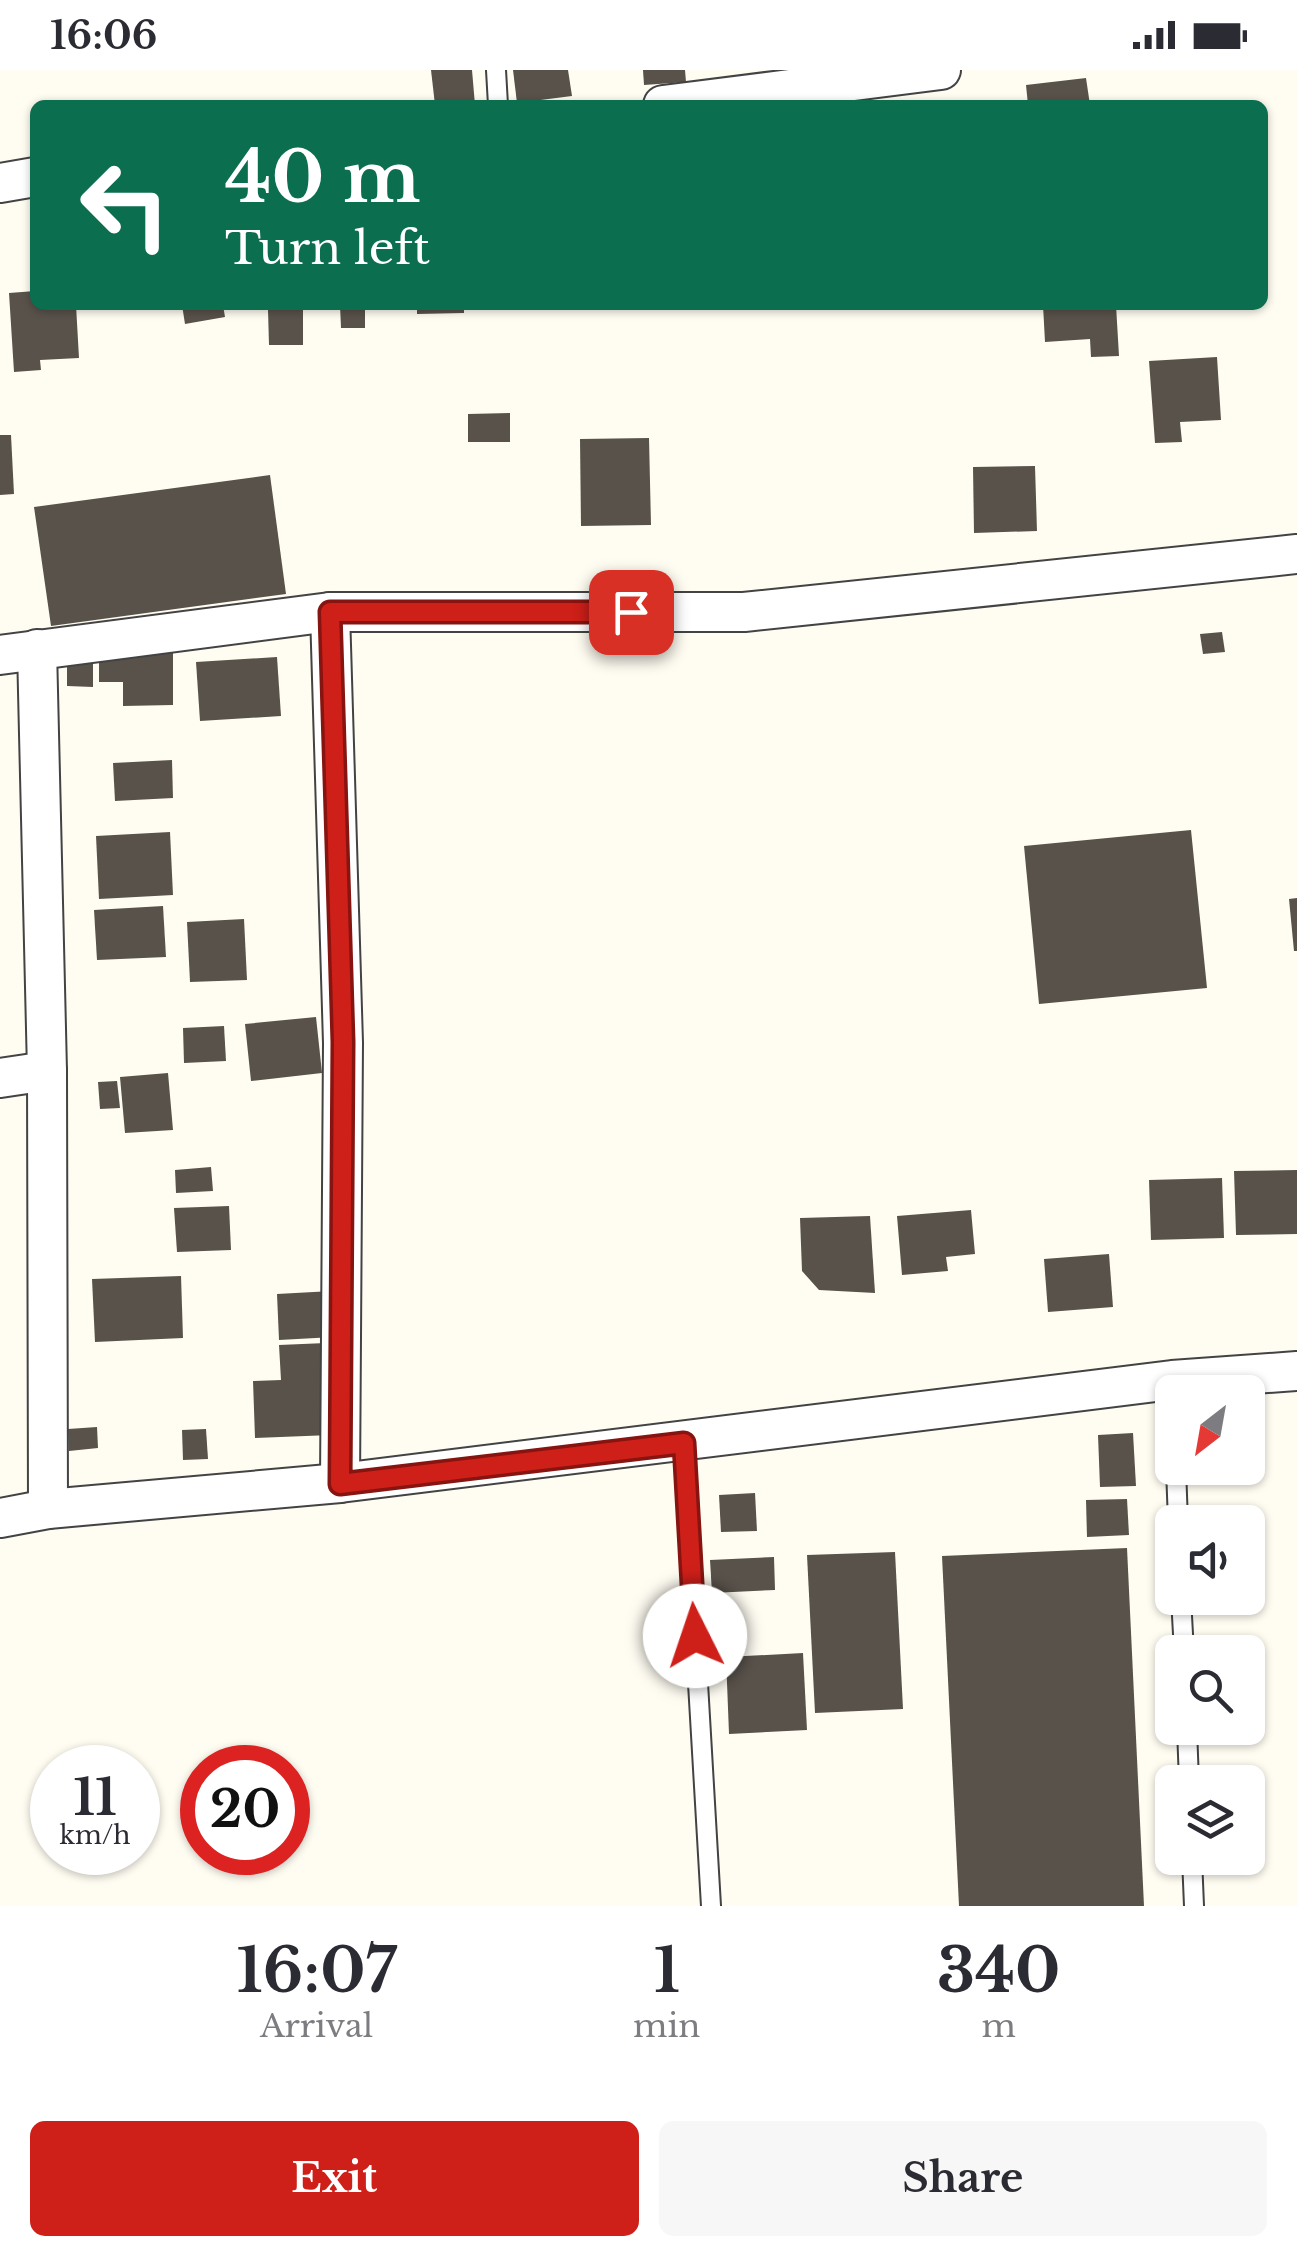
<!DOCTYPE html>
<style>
:root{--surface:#fff;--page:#f7f7f7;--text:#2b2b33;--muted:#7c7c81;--accent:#ce1f19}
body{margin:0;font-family:"Libre Baskerville",serif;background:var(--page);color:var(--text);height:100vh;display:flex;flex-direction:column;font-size:38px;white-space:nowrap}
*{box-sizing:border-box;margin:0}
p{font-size:32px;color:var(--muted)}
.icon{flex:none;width:55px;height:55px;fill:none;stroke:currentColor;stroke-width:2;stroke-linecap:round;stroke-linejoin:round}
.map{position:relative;height:1836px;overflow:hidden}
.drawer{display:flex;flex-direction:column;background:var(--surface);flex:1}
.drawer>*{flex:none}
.guide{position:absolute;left:30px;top:30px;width:1238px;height:210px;border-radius:15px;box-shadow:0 2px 8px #0004;background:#0b6e4f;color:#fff;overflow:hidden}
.needle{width:65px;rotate:211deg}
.tools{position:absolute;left:1155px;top:1305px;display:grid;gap:20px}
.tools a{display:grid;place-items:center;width:110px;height:110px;border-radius:15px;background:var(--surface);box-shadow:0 2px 8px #0004;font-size:50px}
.speed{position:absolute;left:30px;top:1675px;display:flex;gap:20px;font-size:50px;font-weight:700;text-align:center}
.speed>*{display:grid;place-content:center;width:130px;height:130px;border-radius:50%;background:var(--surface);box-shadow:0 2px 8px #0004;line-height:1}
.speed small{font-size:25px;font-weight:400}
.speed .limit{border:15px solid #d22;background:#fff;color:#111}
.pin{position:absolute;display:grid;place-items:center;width:85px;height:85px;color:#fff;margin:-42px;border-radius:20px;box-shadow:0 5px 15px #0006}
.me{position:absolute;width:110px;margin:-55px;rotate:356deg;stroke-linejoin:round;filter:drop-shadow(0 0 8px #0008)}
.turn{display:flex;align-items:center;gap:35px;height:210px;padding:0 30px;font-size:45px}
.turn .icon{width:130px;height:130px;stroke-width:2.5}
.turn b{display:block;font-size:70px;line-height:85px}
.eta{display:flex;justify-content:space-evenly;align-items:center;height:170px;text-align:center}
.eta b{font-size:60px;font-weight:800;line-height:70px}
.primary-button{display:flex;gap:20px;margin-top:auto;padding:20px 30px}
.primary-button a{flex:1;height:115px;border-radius:15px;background:var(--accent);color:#fff;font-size:40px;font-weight:800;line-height:115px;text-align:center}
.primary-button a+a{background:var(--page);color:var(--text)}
.status{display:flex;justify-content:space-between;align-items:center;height:70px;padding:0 50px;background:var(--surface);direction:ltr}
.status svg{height:28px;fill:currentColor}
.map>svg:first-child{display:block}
.building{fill:#59524b}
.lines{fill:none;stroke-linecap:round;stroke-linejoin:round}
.lane-casing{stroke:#434343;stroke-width:22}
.street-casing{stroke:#434343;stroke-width:42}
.lane{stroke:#fff;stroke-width:18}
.street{stroke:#fff;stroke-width:38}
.route-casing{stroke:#861410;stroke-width:25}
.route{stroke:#ce1f19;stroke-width:18}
</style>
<div class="status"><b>16:06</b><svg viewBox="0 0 49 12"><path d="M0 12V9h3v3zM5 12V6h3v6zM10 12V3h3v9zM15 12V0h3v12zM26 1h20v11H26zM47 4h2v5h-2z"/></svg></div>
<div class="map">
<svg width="1297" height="1836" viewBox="0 0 1297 1836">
<rect width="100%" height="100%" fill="#fffdf2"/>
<g class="building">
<path d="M 431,0 L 472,0 L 475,35 L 435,35 Z"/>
<path d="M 513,0 L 568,0 L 572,26 L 517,33 Z"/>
<path d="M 643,0 L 685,0 L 686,12 L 644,15 Z"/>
<path d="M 1086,8 L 1090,35 L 1028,35 L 1026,15 Z"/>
<path d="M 35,221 L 35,235 L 76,235 L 79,288 L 40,290 L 41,300 L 14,302 L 9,223 Z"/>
<path d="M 182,235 L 223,235 L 225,247 L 185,254 Z"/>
<path d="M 340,235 L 365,235 L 365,258 L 341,258 Z"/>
<path d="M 417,235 L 464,235 L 464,243 L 417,244 Z"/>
<path d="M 1043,235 L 1116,235 L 1119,286 L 1091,287 L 1090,269 L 1045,272 Z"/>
<path d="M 303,239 L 303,275 L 269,275 L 268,240 Z"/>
<path d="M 1217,287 L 1221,350 L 1180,352 L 1182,372 L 1155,373 L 1149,291 Z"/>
<path d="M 510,343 L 510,372 L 468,372 L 468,344 Z"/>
<path d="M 0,365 L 11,365 L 14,424 L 0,425 Z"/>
<path d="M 649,368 L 651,455 L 581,456 L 580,369 Z"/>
<path d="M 1035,396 L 1037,461 L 974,463 L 973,397 Z"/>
<path d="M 270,405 L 286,524 L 51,556 L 34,437 Z"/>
<path d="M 1222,562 L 1225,582 L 1203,584 L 1200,564 Z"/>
<path d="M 99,581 L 173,581 L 173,635 L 123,636 L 123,612 L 99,612 Z"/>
<path d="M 277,587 L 281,646 L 200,651 L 196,592 Z"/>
<path d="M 67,591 L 93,591 L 93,617 L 67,616 Z"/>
<path d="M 172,690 L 173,728 L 115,731 L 113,693 Z"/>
<path d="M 1191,760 L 1207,918 L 1039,934 L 1024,776 Z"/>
<path d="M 170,762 L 173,825 L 99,829 L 96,766 Z"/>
<path d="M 1297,828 L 1297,881 L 1294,881 L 1289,829 Z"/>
<path d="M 163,836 L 166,887 L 97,890 L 94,840 Z"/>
<path d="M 244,849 L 247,910 L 190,912 L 187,852 Z"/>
<path d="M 316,947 L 322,1003 L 251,1011 L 245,954 Z"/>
<path d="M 224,956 L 226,991 L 184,993 L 183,958 Z"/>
<path d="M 168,1003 L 173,1060 L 125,1063 L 120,1007 Z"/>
<path d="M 117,1011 L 120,1038 L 100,1039 L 98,1012 Z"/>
<path d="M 211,1097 L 213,1121 L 176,1123 L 175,1100 Z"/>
<path d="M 1297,1100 L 1297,1164 L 1236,1165 L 1234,1101 Z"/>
<path d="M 1222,1108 L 1224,1168 L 1151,1170 L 1149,1110 Z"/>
<path d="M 229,1136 L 231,1180 L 177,1182 L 174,1138 Z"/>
<path d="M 971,1140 L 975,1184 L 946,1187 L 948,1201 L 902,1205 L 897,1146 Z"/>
<path d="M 870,1146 L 875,1223 L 819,1220 L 802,1201 L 800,1148 Z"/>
<path d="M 1109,1184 L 1113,1237 L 1048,1242 L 1044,1189 Z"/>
<path d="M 181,1206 L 183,1268 L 95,1272 L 92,1209 Z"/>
<path d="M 332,1221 L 334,1267 L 279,1270 L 277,1224 Z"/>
<path d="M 326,1273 L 331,1365 L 255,1368 L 253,1311 L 281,1310 L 279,1275 Z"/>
<path d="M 97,1357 L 98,1378 L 69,1381 L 68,1359 Z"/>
<path d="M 206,1359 L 208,1389 L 183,1390 L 182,1360 Z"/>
<path d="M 1133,1363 L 1136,1416 L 1100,1417 L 1098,1365 Z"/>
<path d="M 755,1423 L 757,1461 L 721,1462 L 719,1425 Z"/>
<path d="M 1127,1429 L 1129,1465 L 1087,1467 L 1086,1430 Z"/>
<path d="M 1127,1478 L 1144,1836 L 959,1836 L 942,1486 Z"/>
<path d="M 895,1482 L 903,1639 L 815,1643 L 807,1485 Z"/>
<path d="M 774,1487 L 775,1520 L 712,1523 L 710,1490 Z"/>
<path d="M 803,1583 L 807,1660 L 729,1664 L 726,1587 Z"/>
</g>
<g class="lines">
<g class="lane-casing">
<g id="lane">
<path d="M 496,0 L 498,35"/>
<path d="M 684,1373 L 711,1836"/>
<path d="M 1176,1398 L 1178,1452"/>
<path d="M 1181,1528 L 1184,1582"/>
<path d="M 1187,1658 L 1189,1712"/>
<path d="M 1192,1788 L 1194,1836"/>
</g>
</g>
<g class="street-casing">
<g id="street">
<path d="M 663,35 L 941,0"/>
<path d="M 0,113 L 35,107"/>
<path d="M 330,542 L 343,973 L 340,1413"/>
<path d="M 37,579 L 47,1001 L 48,1439"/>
<path d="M 0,585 L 330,542 L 744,542 L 1297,484"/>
<path d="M 0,1008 L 47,1001"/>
<path d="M 0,1448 L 48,1439 L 340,1413 L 1172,1310 L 1297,1301"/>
</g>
</g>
<use href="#lane" class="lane"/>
<use href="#street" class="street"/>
</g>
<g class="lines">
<g class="route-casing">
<path id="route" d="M 631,542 L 330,542 L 343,972 L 340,1414 L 684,1373 L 695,1566"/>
</g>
<use href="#route" class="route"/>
</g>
</svg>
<div class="tools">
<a><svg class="needle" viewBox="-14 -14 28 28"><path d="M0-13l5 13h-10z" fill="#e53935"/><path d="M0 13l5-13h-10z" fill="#7c7c81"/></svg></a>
<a><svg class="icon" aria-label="sound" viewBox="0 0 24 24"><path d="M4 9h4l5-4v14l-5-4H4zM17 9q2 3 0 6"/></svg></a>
<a><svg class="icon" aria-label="search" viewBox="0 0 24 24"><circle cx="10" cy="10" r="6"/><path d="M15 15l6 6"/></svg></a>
<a><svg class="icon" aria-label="layers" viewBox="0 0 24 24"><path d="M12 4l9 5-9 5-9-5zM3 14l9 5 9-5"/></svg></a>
</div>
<div class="speed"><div>11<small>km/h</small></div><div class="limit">20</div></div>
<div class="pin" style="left:631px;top:542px;background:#d93025"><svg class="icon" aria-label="arrive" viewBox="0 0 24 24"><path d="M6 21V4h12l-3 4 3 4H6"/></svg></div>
<svg class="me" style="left:695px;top:1566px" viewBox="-20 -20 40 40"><circle r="19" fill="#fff"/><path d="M0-13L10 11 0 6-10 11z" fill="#ce1f19"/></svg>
<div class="guide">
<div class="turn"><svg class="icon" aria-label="left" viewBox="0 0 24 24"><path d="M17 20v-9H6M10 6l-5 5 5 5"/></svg><div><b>40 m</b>Turn left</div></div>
</div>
</div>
<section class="drawer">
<div class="eta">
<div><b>16:07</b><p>Arrival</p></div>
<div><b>1</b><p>min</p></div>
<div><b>340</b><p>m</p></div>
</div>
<div class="primary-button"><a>Exit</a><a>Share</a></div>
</section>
